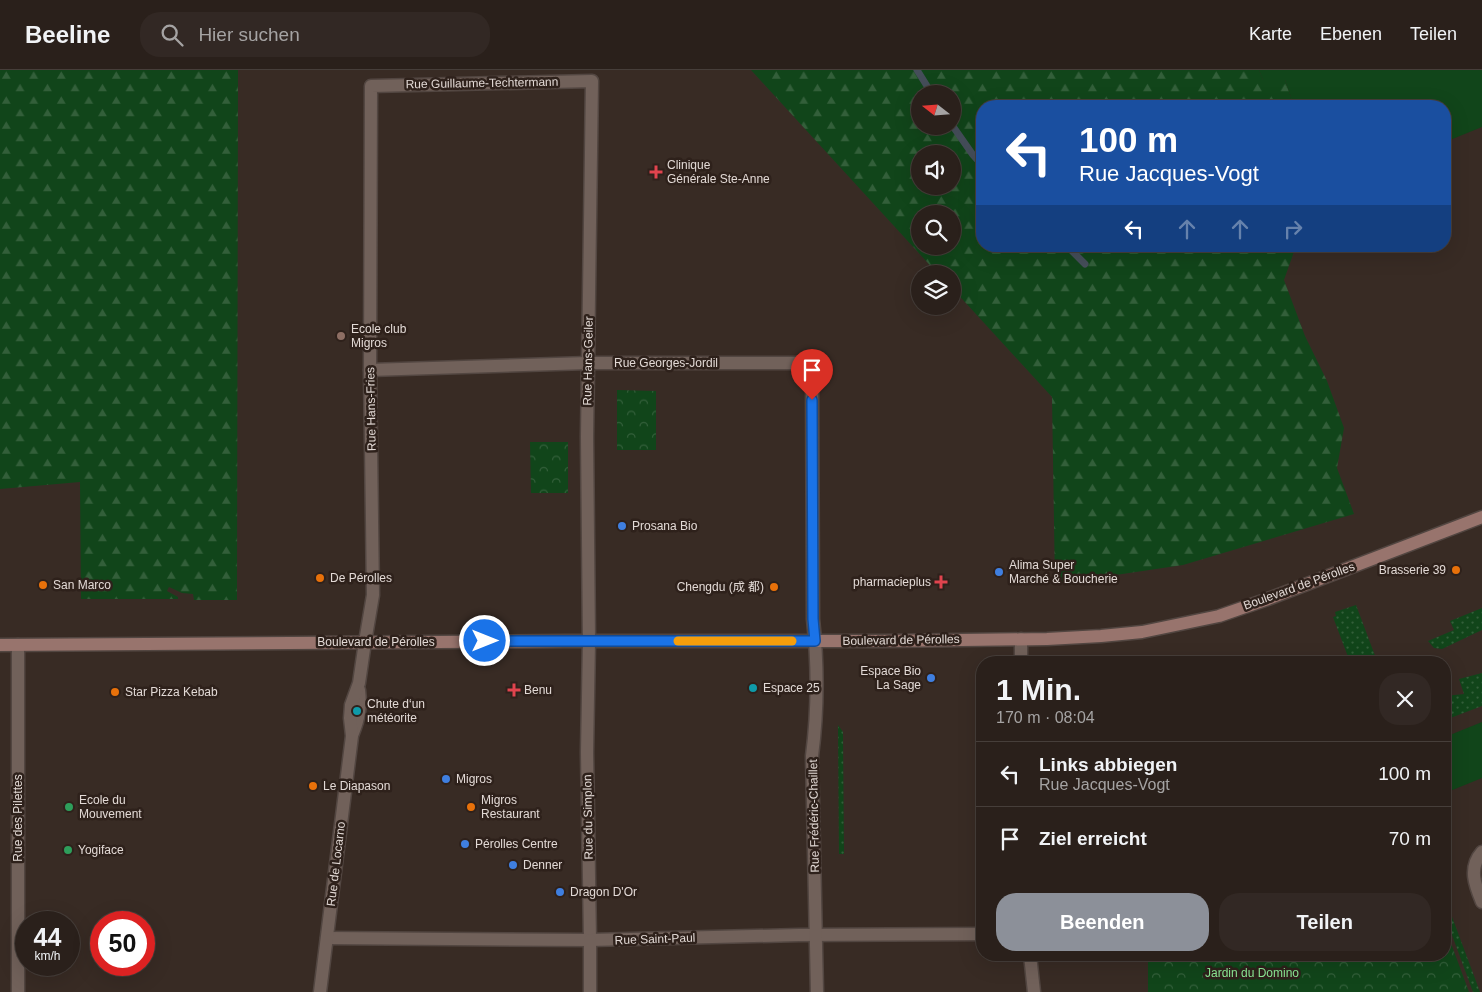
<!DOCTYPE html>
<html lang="de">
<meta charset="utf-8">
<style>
:root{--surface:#2a201b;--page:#322824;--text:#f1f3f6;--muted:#a5a3a3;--line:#463e3a;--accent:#8c9099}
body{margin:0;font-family:Arial,"Noto Sans SC",sans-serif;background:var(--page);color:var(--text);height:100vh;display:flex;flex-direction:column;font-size:19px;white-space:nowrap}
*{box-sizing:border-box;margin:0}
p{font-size:16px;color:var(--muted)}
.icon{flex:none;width:28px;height:28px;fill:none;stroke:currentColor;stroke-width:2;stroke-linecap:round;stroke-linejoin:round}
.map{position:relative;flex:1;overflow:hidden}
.sheet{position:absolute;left:976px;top:586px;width:475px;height:305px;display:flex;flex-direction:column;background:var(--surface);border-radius:20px;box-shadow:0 5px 20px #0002,0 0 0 1px var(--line)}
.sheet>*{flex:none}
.banner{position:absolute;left:976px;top:30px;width:475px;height:152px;border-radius:20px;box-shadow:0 5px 20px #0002,0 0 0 1px var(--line);background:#1a4fa0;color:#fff;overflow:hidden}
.needle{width:32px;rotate:287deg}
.buttons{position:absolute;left:911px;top:15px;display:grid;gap:10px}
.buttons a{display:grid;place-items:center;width:50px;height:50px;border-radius:50%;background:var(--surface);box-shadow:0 5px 20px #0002,0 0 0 1px var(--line);font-size:25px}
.speed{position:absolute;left:15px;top:841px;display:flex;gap:10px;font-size:25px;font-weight:700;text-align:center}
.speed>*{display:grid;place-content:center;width:65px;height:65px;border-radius:50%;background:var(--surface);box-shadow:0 5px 20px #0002,0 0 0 1px var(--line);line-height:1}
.speed small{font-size:12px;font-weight:400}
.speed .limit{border:8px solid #d22;background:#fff;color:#111}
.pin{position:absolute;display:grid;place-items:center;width:42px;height:42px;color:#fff;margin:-51px -21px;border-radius:50% 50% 50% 0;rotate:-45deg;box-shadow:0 0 5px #0007}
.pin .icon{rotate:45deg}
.me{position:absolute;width:55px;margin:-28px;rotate:90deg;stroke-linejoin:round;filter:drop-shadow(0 0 4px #0008)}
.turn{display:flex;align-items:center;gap:18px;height:105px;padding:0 20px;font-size:22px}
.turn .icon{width:65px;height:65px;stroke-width:2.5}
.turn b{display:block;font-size:35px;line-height:42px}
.lanes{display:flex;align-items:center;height:48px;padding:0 20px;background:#0003;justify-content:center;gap:25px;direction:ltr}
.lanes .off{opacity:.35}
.round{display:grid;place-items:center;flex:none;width:52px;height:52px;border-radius:20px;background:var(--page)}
.summary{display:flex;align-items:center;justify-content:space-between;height:85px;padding:0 20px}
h1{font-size:30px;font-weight:700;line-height:38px}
.cta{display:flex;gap:10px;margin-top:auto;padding:10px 20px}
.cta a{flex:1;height:58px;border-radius:20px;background:var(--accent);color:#fff;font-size:20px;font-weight:700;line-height:58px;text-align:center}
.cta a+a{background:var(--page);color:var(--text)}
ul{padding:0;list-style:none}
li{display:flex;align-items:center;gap:15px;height:65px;padding:0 20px;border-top:1px solid var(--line)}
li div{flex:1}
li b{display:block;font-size:19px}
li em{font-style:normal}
header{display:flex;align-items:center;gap:30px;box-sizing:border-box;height:70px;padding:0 25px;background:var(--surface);border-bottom:1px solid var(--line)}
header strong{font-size:24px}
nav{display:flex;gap:28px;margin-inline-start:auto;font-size:18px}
.search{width:350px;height:45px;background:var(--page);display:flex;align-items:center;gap:12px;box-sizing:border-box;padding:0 18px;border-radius:20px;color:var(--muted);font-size:19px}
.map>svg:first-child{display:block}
.grass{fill:url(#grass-dots)}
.forest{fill:url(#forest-firs);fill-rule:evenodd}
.park{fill:url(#park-crowns)}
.garden{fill:#11451a}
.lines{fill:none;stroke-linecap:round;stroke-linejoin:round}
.stream{stroke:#454e5a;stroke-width:7}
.pedestrian-casing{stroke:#524641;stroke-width:15}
.minor-casing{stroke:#524641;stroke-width:15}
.secondary-casing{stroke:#524641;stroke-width:15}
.pedestrian{stroke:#71615a;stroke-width:12}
.minor{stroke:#71615a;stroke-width:12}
.secondary{stroke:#98746d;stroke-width:12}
.route-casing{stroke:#114b97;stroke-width:12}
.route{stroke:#1a73e8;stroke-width:9}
.slow{stroke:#f59e0b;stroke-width:9}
.health-dot{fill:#e0444e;stroke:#2e211b;stroke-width:2}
.education-dot{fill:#8d6e63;stroke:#2e211b;stroke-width:2}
.shop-dot{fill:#3f7fe0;stroke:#2e211b;stroke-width:2}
.food-dot{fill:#e8710a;stroke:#2e211b;stroke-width:2}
.culture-dot{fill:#0f9aa8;stroke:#2e211b;stroke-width:2}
.leisure-dot{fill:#2e9e5b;stroke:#2e211b;stroke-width:2}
.labels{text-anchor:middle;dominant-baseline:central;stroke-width:5;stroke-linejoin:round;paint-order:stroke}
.street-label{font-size:12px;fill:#e2d9d5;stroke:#2e211b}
.poi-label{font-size:12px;fill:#e2d9d5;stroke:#2e211b;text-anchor:start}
.park-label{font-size:12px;fill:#8ce995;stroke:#2e211b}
</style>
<header>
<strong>Beeline</strong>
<div class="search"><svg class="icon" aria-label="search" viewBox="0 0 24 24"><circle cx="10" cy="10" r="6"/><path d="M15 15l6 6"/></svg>Hier suchen</div>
<nav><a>Karte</a><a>Ebenen</a><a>Teilen</a></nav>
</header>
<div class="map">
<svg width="1482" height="922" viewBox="0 0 1482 922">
<defs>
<pattern id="grass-dots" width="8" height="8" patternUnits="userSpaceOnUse" patternTransform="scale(1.25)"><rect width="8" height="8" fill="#11451a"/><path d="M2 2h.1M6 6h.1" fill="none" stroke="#335f3a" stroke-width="1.8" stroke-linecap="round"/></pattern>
<pattern id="forest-firs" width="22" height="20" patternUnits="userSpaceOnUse" patternTransform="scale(1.25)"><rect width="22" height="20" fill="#11451a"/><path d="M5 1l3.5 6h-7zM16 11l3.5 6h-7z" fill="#335f3a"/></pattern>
<pattern id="park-crowns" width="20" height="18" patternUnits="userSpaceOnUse" patternTransform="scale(1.25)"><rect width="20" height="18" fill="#11451a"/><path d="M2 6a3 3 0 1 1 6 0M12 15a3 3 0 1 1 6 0" fill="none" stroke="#335f3a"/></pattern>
</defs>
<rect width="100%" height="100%" fill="#382b24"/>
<g class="grass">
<path d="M 1356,535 L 1377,591 L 1375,592 L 1350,592 L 1333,547 L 1336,546 L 1335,542 Z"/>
<path d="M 1482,538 L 1482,560 L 1442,579 L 1434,578 L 1428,571 L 1454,560 L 1450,551 Z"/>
<path d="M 1482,603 L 1482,636 L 1445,650 L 1445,626 L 1464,624 L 1459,609 Z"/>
<path d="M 838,655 L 843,662 L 844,784 L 839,784 Z"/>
<path d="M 1445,828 L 1480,922 L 1473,922 L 1445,846 Z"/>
</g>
<g class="forest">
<path d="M 0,0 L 238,0 L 237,530 L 194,530 L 193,524 L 182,523 L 169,517 L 167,521 L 178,527 L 178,529 L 81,529 L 80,412 L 0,419 Z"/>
<path d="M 751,0 L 1259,0 L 1263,10 L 1285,10 L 1294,36 L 982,36 L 982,176 L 1296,176 L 1284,210 L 1305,266 L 1327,311 L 1344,358 L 1337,398 L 1354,444 L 1183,495 L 1055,514 L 1052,327 L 953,219 L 952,204 L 938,204 ZM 920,24 L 952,24 L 952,56 L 920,56 ZM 920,84 L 952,84 L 952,116 L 920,116 ZM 920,144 L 952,144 L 952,176 L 920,176 Z"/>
</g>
<g class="park">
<path d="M 617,320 L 656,321 L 656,380 L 617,380 Z"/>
<path d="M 530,372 L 568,372 L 568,423 L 531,423 Z"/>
<path d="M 1445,857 L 1469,922 L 1148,922 L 1148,885 L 1445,885 Z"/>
</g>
<g class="garden">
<path d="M 1259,0 L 1482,0 L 1482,57 L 1445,72 L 1445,36 L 1294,36 L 1285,10 L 1263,10 Z"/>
<path d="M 1482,652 L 1482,708 L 1445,723 L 1445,667 Z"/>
</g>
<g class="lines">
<g class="stream">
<path d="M 917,0 L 932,24"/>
<path d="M 952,55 L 973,85 L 982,95"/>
<path d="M 1067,176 L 1085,194"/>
</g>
<g class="pedestrian-casing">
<g id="pedestrian">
<path d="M 588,293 L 812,293"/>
<path d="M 589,571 L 587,682 L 590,870"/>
<path d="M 353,663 C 359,648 361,637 359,620"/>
<path d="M 327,868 L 590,870 L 799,865 L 982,864"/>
<path d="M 320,922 L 352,666 L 350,648 L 351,635 L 359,613 L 365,572"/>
</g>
</g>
<g class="minor-casing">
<g id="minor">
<path d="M 812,293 L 813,549 C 818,595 818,640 812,686 L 817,922"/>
<path d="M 370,300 L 588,293"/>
<path d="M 1021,569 L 1021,592"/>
<path d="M 365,572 L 373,525 L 370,300 L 371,16 L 592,11 L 587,367 L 589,571"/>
<path d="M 18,575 L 18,922"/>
<path d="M 1482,782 C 1468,798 1475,815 1482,832"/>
<path d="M 1030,885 L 1034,922"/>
<path d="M 590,922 L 590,870"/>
</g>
</g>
<g class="secondary-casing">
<path id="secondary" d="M 0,575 L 565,571 L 885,571 L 1047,569 L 1101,566 L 1142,562 L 1219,546 L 1268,529 L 1482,447"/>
</g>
<use href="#pedestrian" class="pedestrian"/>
<use href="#minor" class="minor"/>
<use href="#secondary" class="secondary"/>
</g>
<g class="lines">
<g class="route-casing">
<path id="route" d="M 485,571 L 815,571 L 813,549 L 812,330"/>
</g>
<use href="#route" class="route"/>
<path class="slow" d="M 678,571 L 792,571"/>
</g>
<g class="health-dot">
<path d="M653.5 94.5h5v5h5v5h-5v5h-5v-5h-5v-5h5z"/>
<path d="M938.5 504.5h5v5h5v5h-5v5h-5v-5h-5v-5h5z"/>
<path d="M511.5 612.5h5v5h5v5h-5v5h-5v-5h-5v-5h5z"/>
</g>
<circle class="education-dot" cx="341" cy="266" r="5"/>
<g class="shop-dot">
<circle cx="622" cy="456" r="5"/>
<circle cx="999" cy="502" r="5"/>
<circle cx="931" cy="608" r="5"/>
<circle cx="446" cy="709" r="5"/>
<circle cx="465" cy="774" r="5"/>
<circle cx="513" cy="795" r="5"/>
<circle cx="560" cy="822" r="5"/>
</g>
<g class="food-dot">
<circle cx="1456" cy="500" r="5"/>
<circle cx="320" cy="508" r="5"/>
<circle cx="43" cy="515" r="5"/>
<circle cx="774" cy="517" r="5"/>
<circle cx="115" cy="622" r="5"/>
<circle cx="313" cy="716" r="5"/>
<circle cx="471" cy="737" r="5"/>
</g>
<g class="culture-dot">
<circle cx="753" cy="618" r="5"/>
<circle cx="357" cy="641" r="5"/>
</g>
<g class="leisure-dot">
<circle cx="69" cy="737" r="5"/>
<circle cx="68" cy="780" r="5"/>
</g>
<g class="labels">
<g class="street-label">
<text transform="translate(482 13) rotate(-1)">Rue Guillaume-Techtermann</text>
<text transform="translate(588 291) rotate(-89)">Rue Hans-Geiler</text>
<text x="666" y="293">Rue Georges-Jordil</text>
<text transform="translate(371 339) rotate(-91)">Rue Hans-Fries</text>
<text transform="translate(1299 516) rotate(-20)">Boulevard de Pérolles</text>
<text transform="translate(901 570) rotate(-1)">Boulevard de Pérolles</text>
<text x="376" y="572">Boulevard de Pérolles</text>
<text transform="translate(814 746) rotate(-91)">Rue Frédéric-Chaillet</text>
<text transform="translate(588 747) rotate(-91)">Rue du Simplon</text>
<text transform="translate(18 748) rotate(-90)">Rue des Pilettes</text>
<text transform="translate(336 794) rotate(-83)">Rue de Locarno</text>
<text transform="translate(655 869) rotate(-2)">Rue Saint-Paul</text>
</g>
<g class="poi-label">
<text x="667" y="95">Clinique<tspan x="667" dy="14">Générale Ste-Anne</tspan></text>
<text x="351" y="259">Ecole club<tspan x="351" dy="14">Migros</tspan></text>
<text x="632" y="456">Prosana Bio</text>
<text x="1009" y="495">Alima Super<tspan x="1009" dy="14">Marché &amp; Boucherie</tspan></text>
<text x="1446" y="500" text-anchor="end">Brasserie 39</text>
<text x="330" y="508">De Pérolles</text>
<text x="931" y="512" text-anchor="end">pharmacieplus</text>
<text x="53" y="515">San Marco</text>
<text x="764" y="517" text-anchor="end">Chengdu (成 都)</text>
<text x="921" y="601" text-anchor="end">Espace Bio<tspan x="921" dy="14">La Sage</tspan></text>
<text x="763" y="618">Espace 25</text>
<text x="524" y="620">Benu</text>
<text x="125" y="622">Star Pizza Kebab</text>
<text x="367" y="634">Chute d‘un<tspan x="367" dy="14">météorite</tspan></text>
<text x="456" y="709">Migros</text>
<text x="323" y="716">Le Diapason</text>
<text x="79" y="730">Ecole du<tspan x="79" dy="14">Mouvement</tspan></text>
<text x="481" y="730">Migros<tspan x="481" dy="14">Restaurant</tspan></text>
<text x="475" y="774">Pérolles Centre</text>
<text x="78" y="780">Yogiface</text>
<text x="523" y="795">Denner</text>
<text x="570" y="822">Dragon D'Or</text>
</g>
<g class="park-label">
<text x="1252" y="903">Jardin du Domino</text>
</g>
</g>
</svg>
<div class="buttons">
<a><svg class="needle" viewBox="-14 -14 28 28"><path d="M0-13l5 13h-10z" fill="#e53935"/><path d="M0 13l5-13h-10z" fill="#a5a3a3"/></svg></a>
<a><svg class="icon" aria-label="sound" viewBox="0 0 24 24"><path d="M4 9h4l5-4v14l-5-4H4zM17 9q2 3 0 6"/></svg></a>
<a><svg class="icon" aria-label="search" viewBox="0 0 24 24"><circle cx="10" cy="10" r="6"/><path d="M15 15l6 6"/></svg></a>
<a><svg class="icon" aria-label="layers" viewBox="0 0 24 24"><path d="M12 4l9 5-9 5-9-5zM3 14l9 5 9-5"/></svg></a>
</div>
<div class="speed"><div>44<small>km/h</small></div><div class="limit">50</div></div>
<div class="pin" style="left:812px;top:330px;background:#d93025"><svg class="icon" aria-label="arrive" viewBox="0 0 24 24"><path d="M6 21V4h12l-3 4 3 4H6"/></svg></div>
<svg class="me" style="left:485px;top:571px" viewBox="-20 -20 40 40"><circle r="17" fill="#1a73e8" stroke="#fff" stroke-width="3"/><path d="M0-11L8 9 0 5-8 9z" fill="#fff"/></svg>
<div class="banner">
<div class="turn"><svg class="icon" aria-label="left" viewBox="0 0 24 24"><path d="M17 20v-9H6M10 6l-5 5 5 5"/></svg><div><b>100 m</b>Rue Jacques-Vogt</div></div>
<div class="lanes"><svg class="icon" aria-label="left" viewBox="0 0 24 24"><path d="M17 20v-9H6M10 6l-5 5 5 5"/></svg><svg class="icon off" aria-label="ahead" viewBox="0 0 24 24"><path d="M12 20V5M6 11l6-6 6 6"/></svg><svg class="icon off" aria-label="ahead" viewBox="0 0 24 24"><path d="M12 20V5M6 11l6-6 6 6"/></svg><svg class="icon off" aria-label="right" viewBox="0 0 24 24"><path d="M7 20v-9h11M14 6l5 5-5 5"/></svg></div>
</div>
<section class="sheet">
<div class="summary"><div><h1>1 Min.</h1><p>170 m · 08:04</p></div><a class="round"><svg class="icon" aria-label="close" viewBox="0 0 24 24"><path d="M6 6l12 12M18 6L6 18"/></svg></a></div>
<ul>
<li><svg class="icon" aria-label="left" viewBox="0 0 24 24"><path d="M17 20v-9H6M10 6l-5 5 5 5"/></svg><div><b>Links abbiegen</b><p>Rue Jacques-Vogt</p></div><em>100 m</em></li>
<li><svg class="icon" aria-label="arrive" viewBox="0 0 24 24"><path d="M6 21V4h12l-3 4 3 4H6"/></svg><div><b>Ziel erreicht</b></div><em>70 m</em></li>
</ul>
<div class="cta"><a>Beenden</a><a>Teilen</a></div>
</section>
</div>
